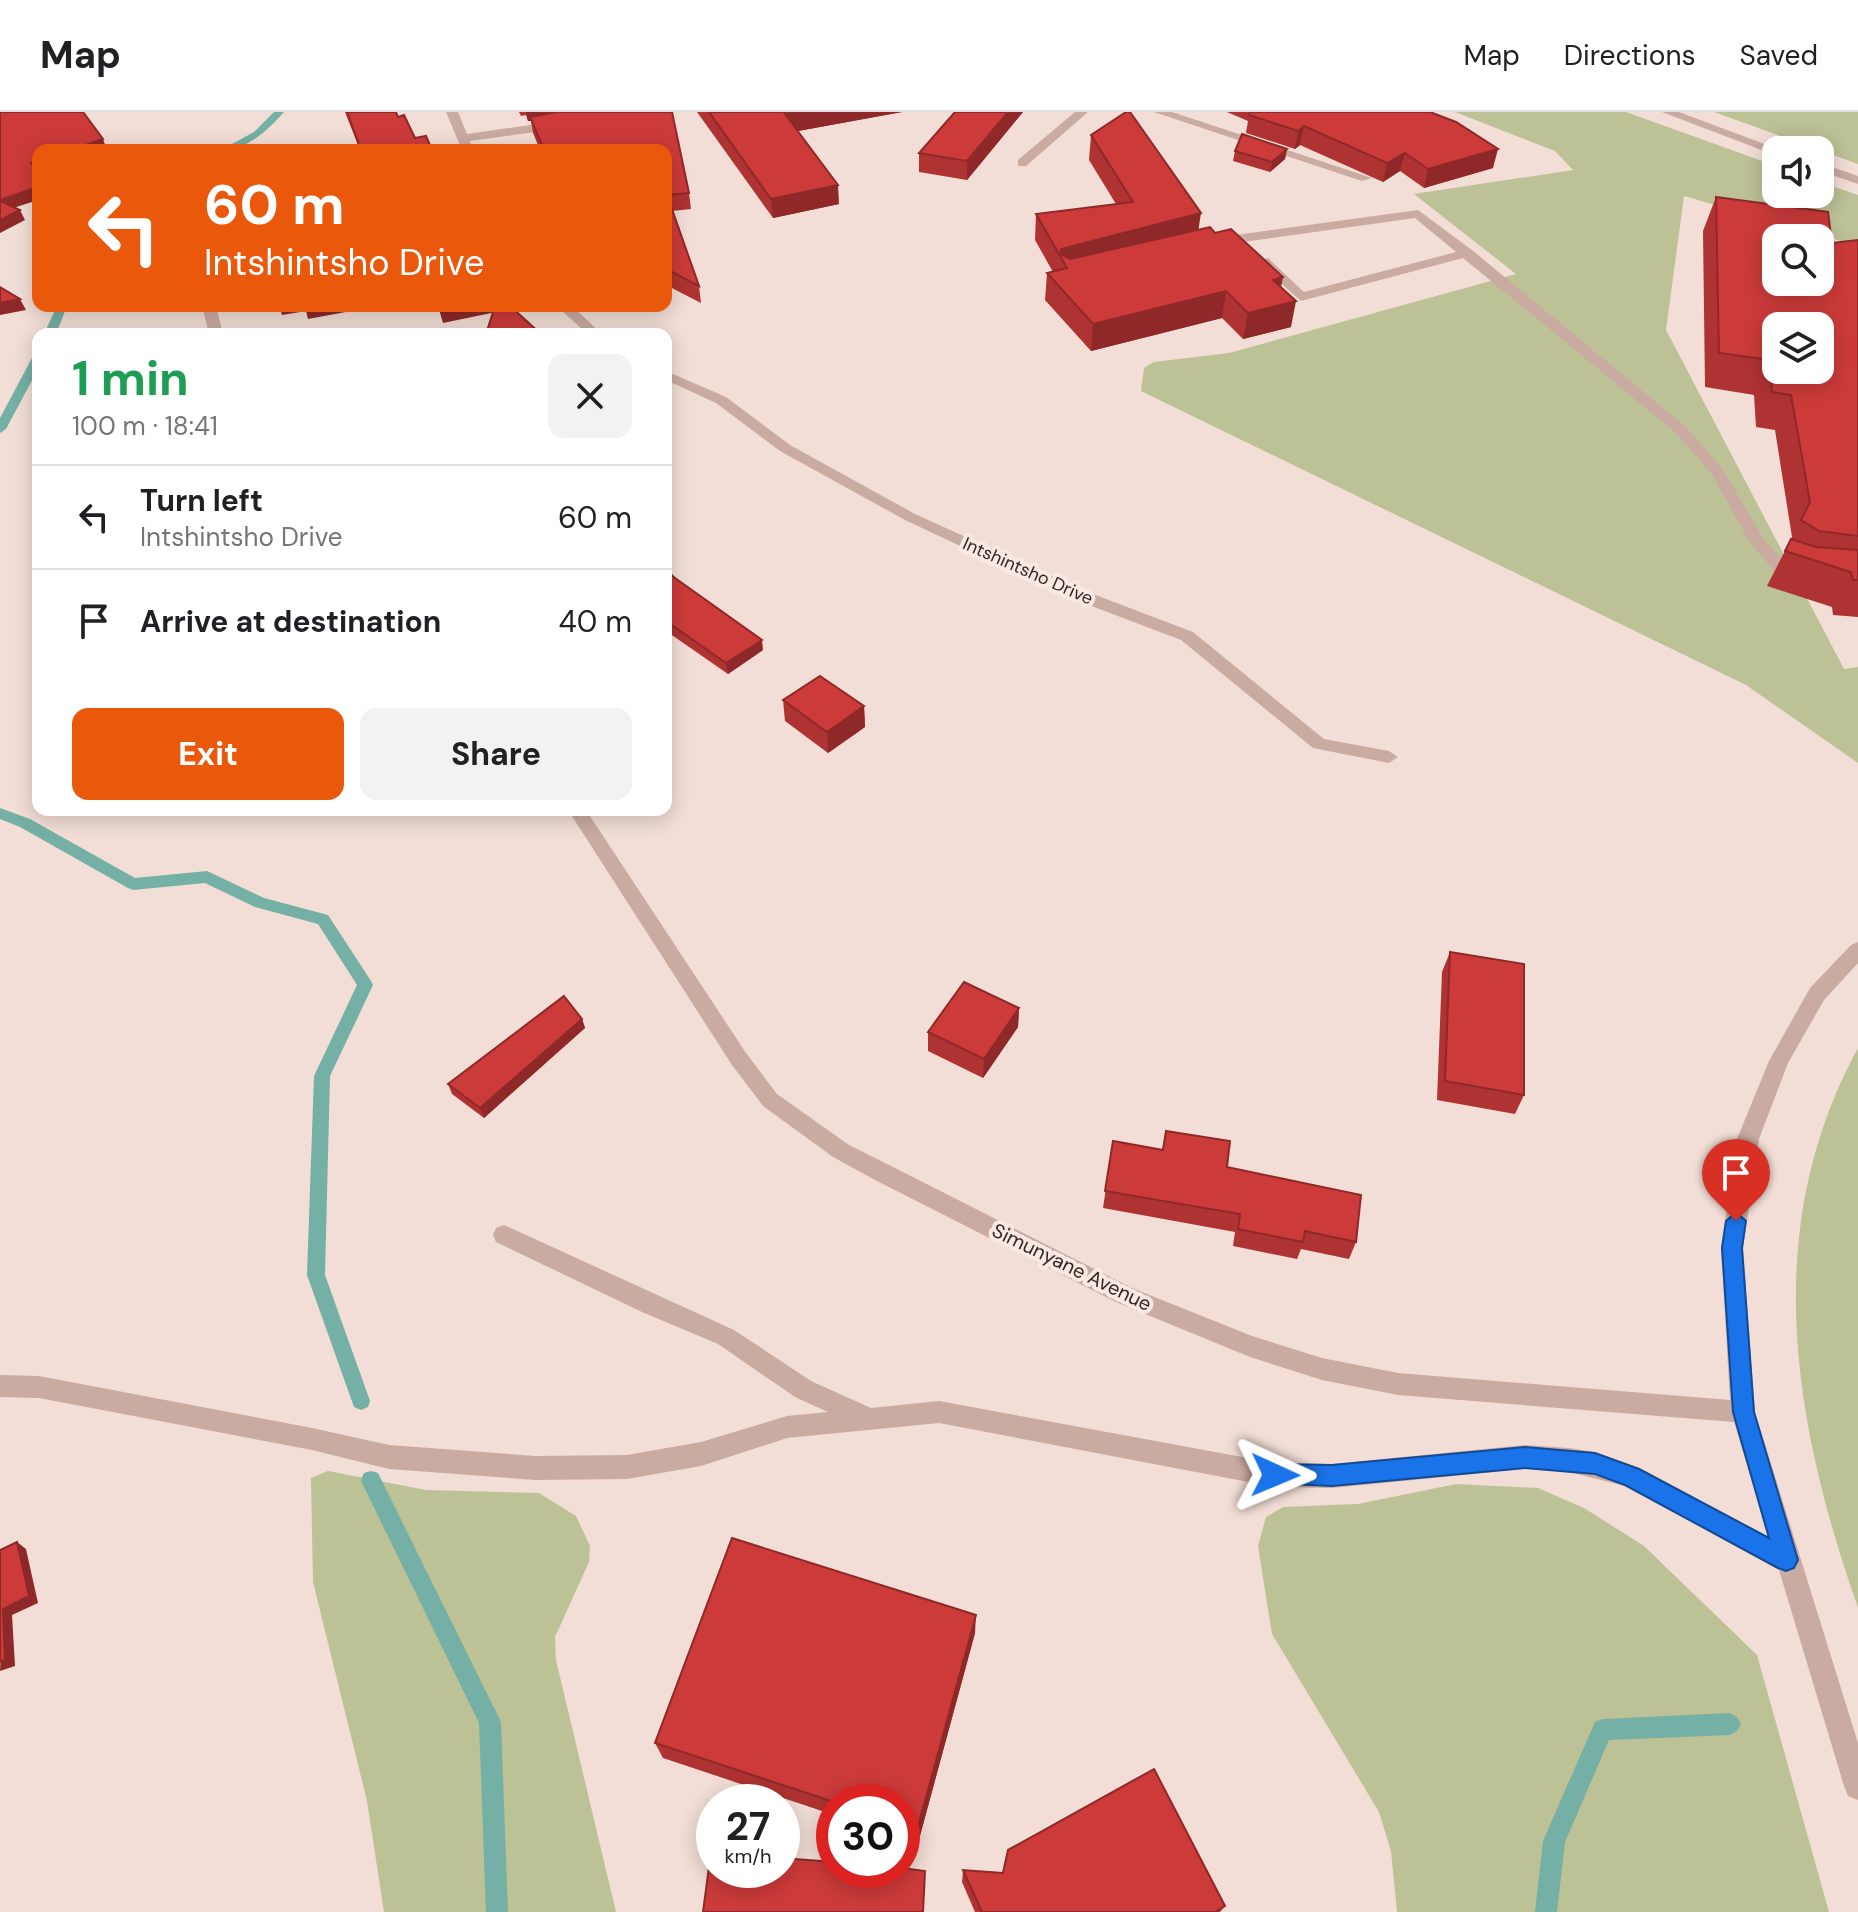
<!DOCTYPE html>
<meta charset="utf-8">
<style>
:root{--surface:#fff;--page:#f2f2f2;--text:#202124;--muted:#757577;--line:#e0e0e0;--accent:#ea580c}
body{margin:0;font-family:"DM Sans",sans-serif;background:var(--page);color:var(--text);height:100vh;display:flex;flex-direction:column;font-size:30px;white-space:nowrap}
*{box-sizing:border-box;margin:0}
p{font-size:26px;color:var(--muted)}
.icon{flex:none;width:44px;height:44px;fill:none;stroke:currentColor;stroke-width:2;stroke-linecap:round;stroke-linejoin:round}
.map{position:relative;flex:1;overflow:hidden}
.details{position:absolute;left:32px;top:216px;width:640px;height:488px;display:flex;flex-direction:column;background:var(--surface);border-radius:16px;box-shadow:0 4px 20px #0003}
.details>*{flex:none}
.banner{position:absolute;left:32px;top:32px;width:640px;height:168px;border-radius:16px;box-shadow:0 4px 20px #0003;background:#ea580c;color:#fff;overflow:hidden}
.fabs{position:absolute;left:1762px;top:24px;display:grid;gap:16px}
.fabs a{display:grid;place-items:center;width:72px;height:72px;border-radius:16px;background:var(--surface);box-shadow:0 4px 20px #0003;font-size:40px}
.speed{position:absolute;left:696px;top:1672px;display:flex;gap:16px;font-size:40px;font-weight:700;text-align:center}
.speed>*{display:grid;place-content:center;width:104px;height:104px;border-radius:50%;background:var(--surface);box-shadow:0 4px 20px #0003;line-height:1}
.speed small{font-size:20px;font-weight:400}
.speed .limit{border:12px solid #d22;background:#fff;color:#111}
.pin{position:absolute;display:grid;place-items:center;width:68px;height:68px;color:#fff;margin:-82px -34px;border-radius:50% 50% 50% 0;rotate:-45deg;box-shadow:0 0 8px #0007}
.pin .icon{rotate:45deg}
.me{position:absolute;width:88px;margin:-44px;rotate:91deg;stroke-linejoin:round;filter:drop-shadow(0 0 6px #0008)}
.turn{display:flex;align-items:center;gap:28px;height:168px;padding:0 40px;font-size:36px}
.turn .icon{width:104px;height:104px;stroke-width:2.5}
.turn b{display:block;font-size:56px;line-height:68px}
.round{display:grid;place-items:center;flex:none;width:84px;height:84px;border-radius:16px;background:var(--page)}
.headline{display:flex;align-items:center;justify-content:space-between;height:136px;padding:0 40px}
h1{font-size:48px;font-weight:700;line-height:60px;color:#1e9e55}
.button{display:flex;gap:16px;margin-top:auto;padding:16px 40px}
.button a{flex:1;height:92px;border-radius:16px;background:var(--accent);color:#fff;font-size:32px;font-weight:700;line-height:92px;text-align:center}
.button a+a{background:var(--page);color:var(--text)}
ul{padding:0;list-style:none}
li{display:flex;align-items:center;gap:24px;height:104px;padding:0 40px;border-top:2px solid var(--line)}
li div{flex:1}
li b{display:block;font-size:30px}
li em{font-style:normal}
header{display:flex;align-items:center;gap:48px;box-sizing:border-box;height:112px;padding:0 40px;background:var(--surface);border-bottom:2px solid var(--line)}
header strong{font-size:38px}
nav{display:flex;gap:44px;margin-inline-start:auto;font-size:28px}
.map>svg:first-child{display:block}
.green{fill:#bdc196}
.lines{fill:none;stroke-linecap:round;stroke-linejoin:round}
.stream{fill:#74b0a5;fill-rule:evenodd}
.minor{fill:#caaba2;fill-rule:evenodd}
.wall{fill:#af3332}
.shaded-wall{fill:#8f2929}
.building{fill:#cc3b3a;stroke:#8f2929;stroke-width:2;fill-rule:evenodd}
.route{fill:#1a73e8;stroke:#114b97;stroke-width:2}
.labels{text-anchor:middle;dominant-baseline:central;stroke-width:8;stroke-linejoin:round;paint-order:stroke}
.far-street-label{font-size:18px;fill:#342625;stroke:#fae9e2}
.street-label{font-size:20px;fill:#342625;stroke:#fae9e2}
</style>
<header>
<strong>Map</strong>
<nav><a>Map</a><a>Directions</a><a>Saved</a></nav>
</header>
<div class="map">
<svg width="1858" height="1800" viewBox="0 0 1858 1800">
<rect width="100%" height="100%" fill="#f2ded6"/>
<g class="green">
<path d="M 1455,0 L 1626,0 L 1776,54 L 1776,82 L 1820,82 L 1820,70 L 1858,83 L 1858,134 L 1684,84 L 1666,218 L 1844,557 L 1858,555 L 1858,651 L 1746,573 L 1141,279 L 1144,256 L 1154,250 L 1229,241 L 1516,162 L 1414,82 L 1573,58 L 1555,39 Z"/>
<path d="M 1714,0 L 1858,0 L 1858,52 Z"/>
<path d="M 1858,936 L 1858,1496 C 1793,1310 1759,1117 1858,936 Z"/>
<path d="M 328,1359 L 426,1378 L 539,1381 L 576,1404 L 590,1434 L 589,1450 L 555,1525 L 556,1548 L 616,1800 L 384,1800 L 367,1689 L 313,1470 L 311,1366 Z"/>
<path d="M 1456,1372 L 1538,1376 L 1584,1396 L 1644,1434 L 1757,1543 L 1829,1800 L 1397,1800 L 1391,1739 L 1379,1700 L 1272,1522 L 1258,1434 L 1266,1405 L 1283,1395 L 1358,1392 Z"/>
</g>
<g class="lines">
<g class="stream">
<path d="M 274,0 L 284,0 C 267,19 247,38 221,38 L 254,20 Z"/>
<path d="M 57,194 L 67,194 L 56,222 L 44,222 Z"/>
<path d="M 38,243 L 38,257 L 6,317 L 0,321 L 0,306 L 32,246 Z"/>
<path d="M 0,696 L 30,707 L 135,766 L 207,759 L 264,786 L 328,803 L 371,869 L 373,873 L 330,964 L 325,1163 L 370,1289 L 368,1295 L 361,1298 L 354,1295 L 307,1163 L 314,964 L 357,873 L 318,812 L 255,795 L 205,771 L 133,778 L 128,776 L 20,715 L 0,707 Z"/>
<path d="M 371,1359 L 378,1361 L 501,1610 L 508,1800 L 486,1800 L 479,1611 L 364,1375 L 361,1368 L 364,1361 Z"/>
<path d="M 1730,1601 L 1737,1605 L 1741,1612 L 1737,1619 L 1730,1623 L 1609,1628 L 1565,1730 L 1557,1800 L 1535,1800 L 1543,1729 L 1595,1610 L 1603,1607 Z"/>
</g>
<g class="minor">
<path d="M 446,0 L 458,0 L 467,22 L 558,9 L 564,13 L 558,17 L 470,29 L 472,38 L 462,38 Z"/>
<path d="M 1075,0 L 1088,0 L 1026,54 L 1018,54 L 1018,48 Z"/>
<path d="M 1154,0 L 1172,0 L 1372,66 L 1362,69 Z"/>
<path d="M 1662,0 L 1679,0 L 1781,38 L 1772,42 Z"/>
<path d="M 1820,51 L 1858,64 L 1858,72 L 1820,59 Z"/>
<path d="M 1418,98 L 1472,138 L 1686,315 L 1722,356 L 1763,426 L 1786,451 L 1800,457 L 1858,462 L 1858,472 L 1798,467 L 1774,459 L 1749,429 L 1711,361 L 1676,321 L 1463,146 L 1301,189 L 1256,149 L 1268,146 L 1304,180 L 1456,140 L 1415,106 L 1214,134 L 1208,130 L 1214,126 Z"/>
<path d="M 202,194 L 216,194 L 223,222 L 209,222 Z"/>
<path d="M 557,194 L 572,194 L 602,222 L 587,222 Z"/>
<path d="M 666,259 L 726,285 L 790,333 L 915,402 L 1085,479 L 1193,520 L 1324,627 L 1389,639 L 1398,645 L 1389,651 L 1313,636 L 1181,528 L 1073,487 L 905,408 L 780,339 L 716,291 L 666,268 Z"/>
<path d="M 568,698 L 586,698 L 746,941 L 777,982 L 849,1033 L 891,1054 L 1132,1176 L 1252,1224 L 1322,1246 L 1398,1261 L 1730,1288 L 1721,1136 L 1737,1027 L 1769,949 L 1810,876 L 1851,833 L 1858,830 L 1858,851 L 1824,888 L 1788,951 L 1759,1027 L 1743,1136 L 1755,1300 L 1858,1631 L 1858,1688 L 1848,1684 L 1844,1674 L 1779,1458 L 1625,1374 L 1569,1360 L 1525,1357 L 1332,1376 L 1275,1375 L 939,1311 L 787,1326 L 701,1354 L 627,1367 L 535,1368 L 389,1357 L 312,1338 L 39,1286 L 0,1285 L 0,1263 L 39,1264 L 312,1316 L 389,1333 L 535,1344 L 627,1343 L 701,1330 L 787,1304 L 828,1300 L 795,1285 L 718,1232 L 642,1200 L 496,1130 L 493,1123 L 496,1116 L 504,1113 L 734,1218 L 811,1269 L 871,1296 L 939,1289 L 1275,1351 L 1332,1352 L 1525,1333 L 1569,1336 L 1595,1340 L 1640,1356 L 1769,1425 L 1734,1310 L 1398,1283 L 1322,1268 L 1250,1245 L 1116,1190 L 875,1068 L 833,1045 L 763,994 L 732,953 Z"/>
</g>
</g>
<g class="wall">
<path d="M 345,0 L 396,0 L 398,5 L 415,26 L 432,38 L 360,38 Z"/>
<path d="M 519,0 L 672,0 L 689,81 L 691,97 L 672,99 L 699,174 L 701,191 L 666,173 L 666,38 L 540,38 L 533,21 L 531,9 L 528,9 L 526,3 L 521,4 Z"/>
<path d="M 697,0 L 902,0 L 798,19 L 839,92 L 773,106 Z"/>
<path d="M 955,0 L 1023,0 L 967,68 L 919,60 L 919,41 Z"/>
<path d="M 1227,0 L 1430,0 L 1493,56 L 1424,76 L 1400,59 L 1383,70 L 1300,33 L 1295,37 L 1246,21 L 1248,9 Z"/>
<path d="M 1091,23 L 1199,118 L 1215,121 L 1281,175 L 1291,215 L 1243,227 L 1222,206 L 1091,239 L 1045,188 L 1047,161 L 1053,160 L 1035,128 L 1036,102 L 1116,92 L 1089,48 Z"/>
<path d="M 1287,37 L 1285,47 L 1270,60 L 1233,49 L 1235,39 Z"/>
<path d="M 1716,85 L 1832,131 L 1858,128 L 1858,505 L 1833,503 L 1832,495 L 1767,474 L 1792,425 L 1775,318 L 1756,315 L 1754,283 L 1705,275 L 1703,119 Z"/>
<path d="M 666,458 L 675,466 L 763,538 L 728,562 L 666,519 Z"/>
<path d="M 783,588 L 864,594 L 865,615 L 828,641 L 785,609 Z"/>
<path d="M 1450,840 L 1524,983 L 1515,1002 L 1437,988 L 1442,860 Z"/>
<path d="M 1019,896 L 1018,915 L 983,966 L 928,939 L 928,920 Z"/>
<path d="M 582,907 L 585,916 L 484,1006 L 452,982 L 448,972 Z"/>
<path d="M 1166,1019 L 1356,1130 L 1349,1147 L 1301,1137 L 1297,1147 L 1233,1134 L 1235,1120 L 1103,1096 L 1113,1029 L 1162,1038 Z"/>
<path d="M 975,1521 L 918,1731 L 902,1726 L 902,1690 L 834,1690 L 834,1703 L 663,1646 L 655,1631 Z"/>
<path d="M 963,1758 L 1003,1761 L 1225,1794 L 1220,1800 L 975,1800 L 962,1770 Z"/>
</g>
<g class="shaded-wall">
<path d="M 526,0 L 586,0 L 530,5 L 531,9 L 528,9 Z"/>
<path d="M 796,0 L 902,0 L 787,21 L 785,2 Z"/>
<path d="M 1008,0 L 1023,0 L 967,68 L 967,49 Z"/>
<path d="M 1304,14 L 1300,33 L 1295,37 L 1298,19 Z"/>
<path d="M 103,27 L 107,38 L 71,38 Z"/>
<path d="M 1287,37 L 1285,47 L 1270,60 L 1272,50 Z"/>
<path d="M 1498,37 L 1493,56 L 1424,76 L 1428,57 Z"/>
<path d="M 1405,41 L 1400,59 L 1383,70 L 1387,51 Z"/>
<path d="M 38,49 L 38,61 L 31,51 Z"/>
<path d="M 838,73 L 839,92 L 773,106 L 771,87 Z"/>
<path d="M 38,75 L 38,88 L 4,99 L 0,88 Z"/>
<path d="M 20,98 L 25,108 L 0,121 L 0,108 Z"/>
<path d="M 1201,101 L 1197,127 L 1067,156 L 1060,144 L 1061,137 Z"/>
<path d="M 1283,165 L 1278,191 L 1273,168 Z"/>
<path d="M 1226,179 L 1222,206 L 1091,239 L 1093,212 Z"/>
<path d="M 20,187 L 26,198 L 0,203 L 0,191 Z"/>
<path d="M 1296,189 L 1291,215 L 1243,227 L 1248,201 Z"/>
<path d="M 279,194 L 378,194 L 308,207 L 306,199 L 282,203 Z"/>
<path d="M 438,194 L 500,194 L 501,199 L 443,211 Z"/>
<path d="M 762,528 L 763,538 L 728,562 L 726,551 Z"/>
<path d="M 864,594 L 865,615 L 828,641 L 827,620 Z"/>
<path d="M 1019,896 L 1018,915 L 983,966 L 984,947 Z"/>
<path d="M 582,907 L 585,916 L 484,1006 L 480,996 Z"/>
<path d="M 17,1430 L 26,1437 L 38,1491 L 12,1503 L 15,1554 L 0,1559 L 3,1497 Z"/>
<path d="M 976,1503 L 975,1521 L 918,1731 L 917,1718 Z"/>
</g>
<g class="building">
<path d="M 0,0 L 83,0 L 103,27 L 71,38 L 38,38 L 38,49 L 31,51 L 38,58 L 38,75 L 0,88 Z"/>
<path d="M 347,0 L 396,0 L 398,5 L 404,3 L 415,26 L 426,24 L 432,38 L 361,38 Z"/>
<path d="M 557,0 L 672,0 L 689,81 L 667,83 L 699,174 L 666,157 L 666,38 L 544,38 L 530,5 Z"/>
<path d="M 709,0 L 796,0 L 785,2 L 838,73 L 771,87 Z"/>
<path d="M 955,0 L 1008,0 L 967,49 L 919,41 Z"/>
<path d="M 1126,0 L 1130,0 L 1201,101 L 1061,137 L 1060,142 L 1070,147 L 1210,115 L 1215,121 L 1231,117 L 1283,165 L 1273,168 L 1296,189 L 1248,201 L 1226,179 L 1093,212 L 1047,161 L 1067,156 L 1036,102 L 1133,90 L 1091,23 Z"/>
<path d="M 1250,0 L 1430,0 L 1456,10 L 1498,37 L 1428,57 L 1405,41 L 1387,51 L 1304,14 L 1298,19 L 1249,3 Z"/>
<path d="M 1242,22 L 1287,37 L 1272,50 L 1235,39 Z"/>
<path d="M 1716,85 L 1828,100 L 1832,131 L 1858,128 L 1858,424 L 1819,419 L 1801,408 L 1810,390 L 1791,283 L 1772,280 L 1770,248 L 1719,241 ZM 1776,126 L 1820,126 L 1820,170 L 1776,170 ZM 1776,214 L 1820,214 L 1820,258 L 1776,258 Z"/>
<path d="M 0,89 L 20,98 L 0,108 Z"/>
<path d="M 0,175 L 20,187 L 0,191 Z"/>
<path d="M 495,194 L 510,194 L 541,222 L 486,222 Z"/>
<path d="M 1791,427 L 1816,435 L 1858,438 L 1858,468 L 1853,468 L 1851,460 L 1785,439 Z"/>
<path d="M 666,458 L 675,466 L 762,528 L 726,551 L 666,509 Z"/>
<path d="M 820,564 L 864,594 L 827,620 L 783,588 Z"/>
<path d="M 1450,840 L 1524,852 L 1524,983 L 1445,969 Z"/>
<path d="M 964,870 L 1019,896 L 984,947 L 928,920 Z"/>
<path d="M 564,884 L 582,907 L 480,996 L 448,972 Z"/>
<path d="M 1166,1019 L 1230,1029 L 1227,1055 L 1361,1083 L 1356,1130 L 1305,1119 L 1303,1130 L 1238,1117 L 1240,1102 L 1105,1079 L 1113,1029 L 1163,1038 Z"/>
<path d="M 732,1426 L 976,1503 L 917,1718 L 902,1713 L 902,1690 L 834,1690 L 655,1631 Z"/>
<path d="M 17,1430 L 29,1484 L 3,1497 L 5,1548 L 0,1550 L 0,1438 Z"/>
<path d="M 1154,1657 L 1225,1794 L 1215,1800 L 982,1800 L 963,1758 L 1003,1761 L 1008,1738 Z"/>
<path d="M 711,1740 L 714,1740 L 714,1758 L 782,1758 L 782,1746 L 834,1750 L 834,1758 L 902,1758 L 902,1756 L 925,1759 L 923,1800 L 703,1800 Z"/>
</g>
<path class="route" d="M 1736,1100 L 1746,1109 L 1742,1136 L 1754,1300 L 1798,1448 L 1794,1456 L 1786,1459 L 1778,1456 L 1625,1373 L 1595,1362 L 1525,1356 L 1332,1374 L 1267,1371 L 1264,1363 L 1267,1355 L 1275,1352 L 1332,1353 L 1525,1335 L 1595,1341 L 1639,1357 L 1769,1426 L 1733,1300 L 1722,1136 L 1726,1109 Z"/>
<g class="labels">
<g class="far-street-label">
<text transform="translate(1028 459) rotate(24)">Intshintsho Drive</text>
</g>
<g class="street-label">
<text transform="translate(1072 1155) rotate(26)">Simunyane Avenue</text>
</g>
</g>
</svg>
<div class="fabs">
<a><svg class="icon" aria-label="sound" viewBox="0 0 24 24"><path d="M4 9h4l5-4v14l-5-4H4zM17 9q2 3 0 6"/></svg></a>
<a><svg class="icon" aria-label="search" viewBox="0 0 24 24"><circle cx="10" cy="10" r="6"/><path d="M15 15l6 6"/></svg></a>
<a><svg class="icon" aria-label="layers" viewBox="0 0 24 24"><path d="M12 4l9 5-9 5-9-5zM3 14l9 5 9-5"/></svg></a>
</div>
<div class="speed"><div>27<small>km/h</small></div><div class="limit">30</div></div>
<div class="pin" style="left:1736px;top:1109px;background:#d93025"><svg class="icon" aria-label="arrive" viewBox="0 0 24 24"><path d="M6 21V4h12l-3 4 3 4H6"/></svg></div>
<svg class="me" style="left:1275px;top:1363px" viewBox="-20 -20 40 40"><path d="M0-17L14 15 0 8-14 15z" fill="#1a73e8" stroke="#fff" stroke-width="4"/></svg>
<div class="banner">
<div class="turn"><svg class="icon" aria-label="left" viewBox="0 0 24 24"><path d="M17 20v-9H6M10 6l-5 5 5 5"/></svg><div><b>60 m</b>Intshintsho Drive</div></div>
</div>
<section class="details">
<div class="headline"><div><h1>1 min</h1><p>100 m · 18:41</p></div><a class="round"><svg class="icon" aria-label="close" viewBox="0 0 24 24"><path d="M6 6l12 12M18 6L6 18"/></svg></a></div>
<ul>
<li><svg class="icon" aria-label="left" viewBox="0 0 24 24"><path d="M17 20v-9H6M10 6l-5 5 5 5"/></svg><div><b>Turn left</b><p>Intshintsho Drive</p></div><em>60 m</em></li>
<li><svg class="icon" aria-label="arrive" viewBox="0 0 24 24"><path d="M6 21V4h12l-3 4 3 4H6"/></svg><div><b>Arrive at destination</b></div><em>40 m</em></li>
</ul>
<div class="button"><a>Exit</a><a>Share</a></div>
</section>
</div>
